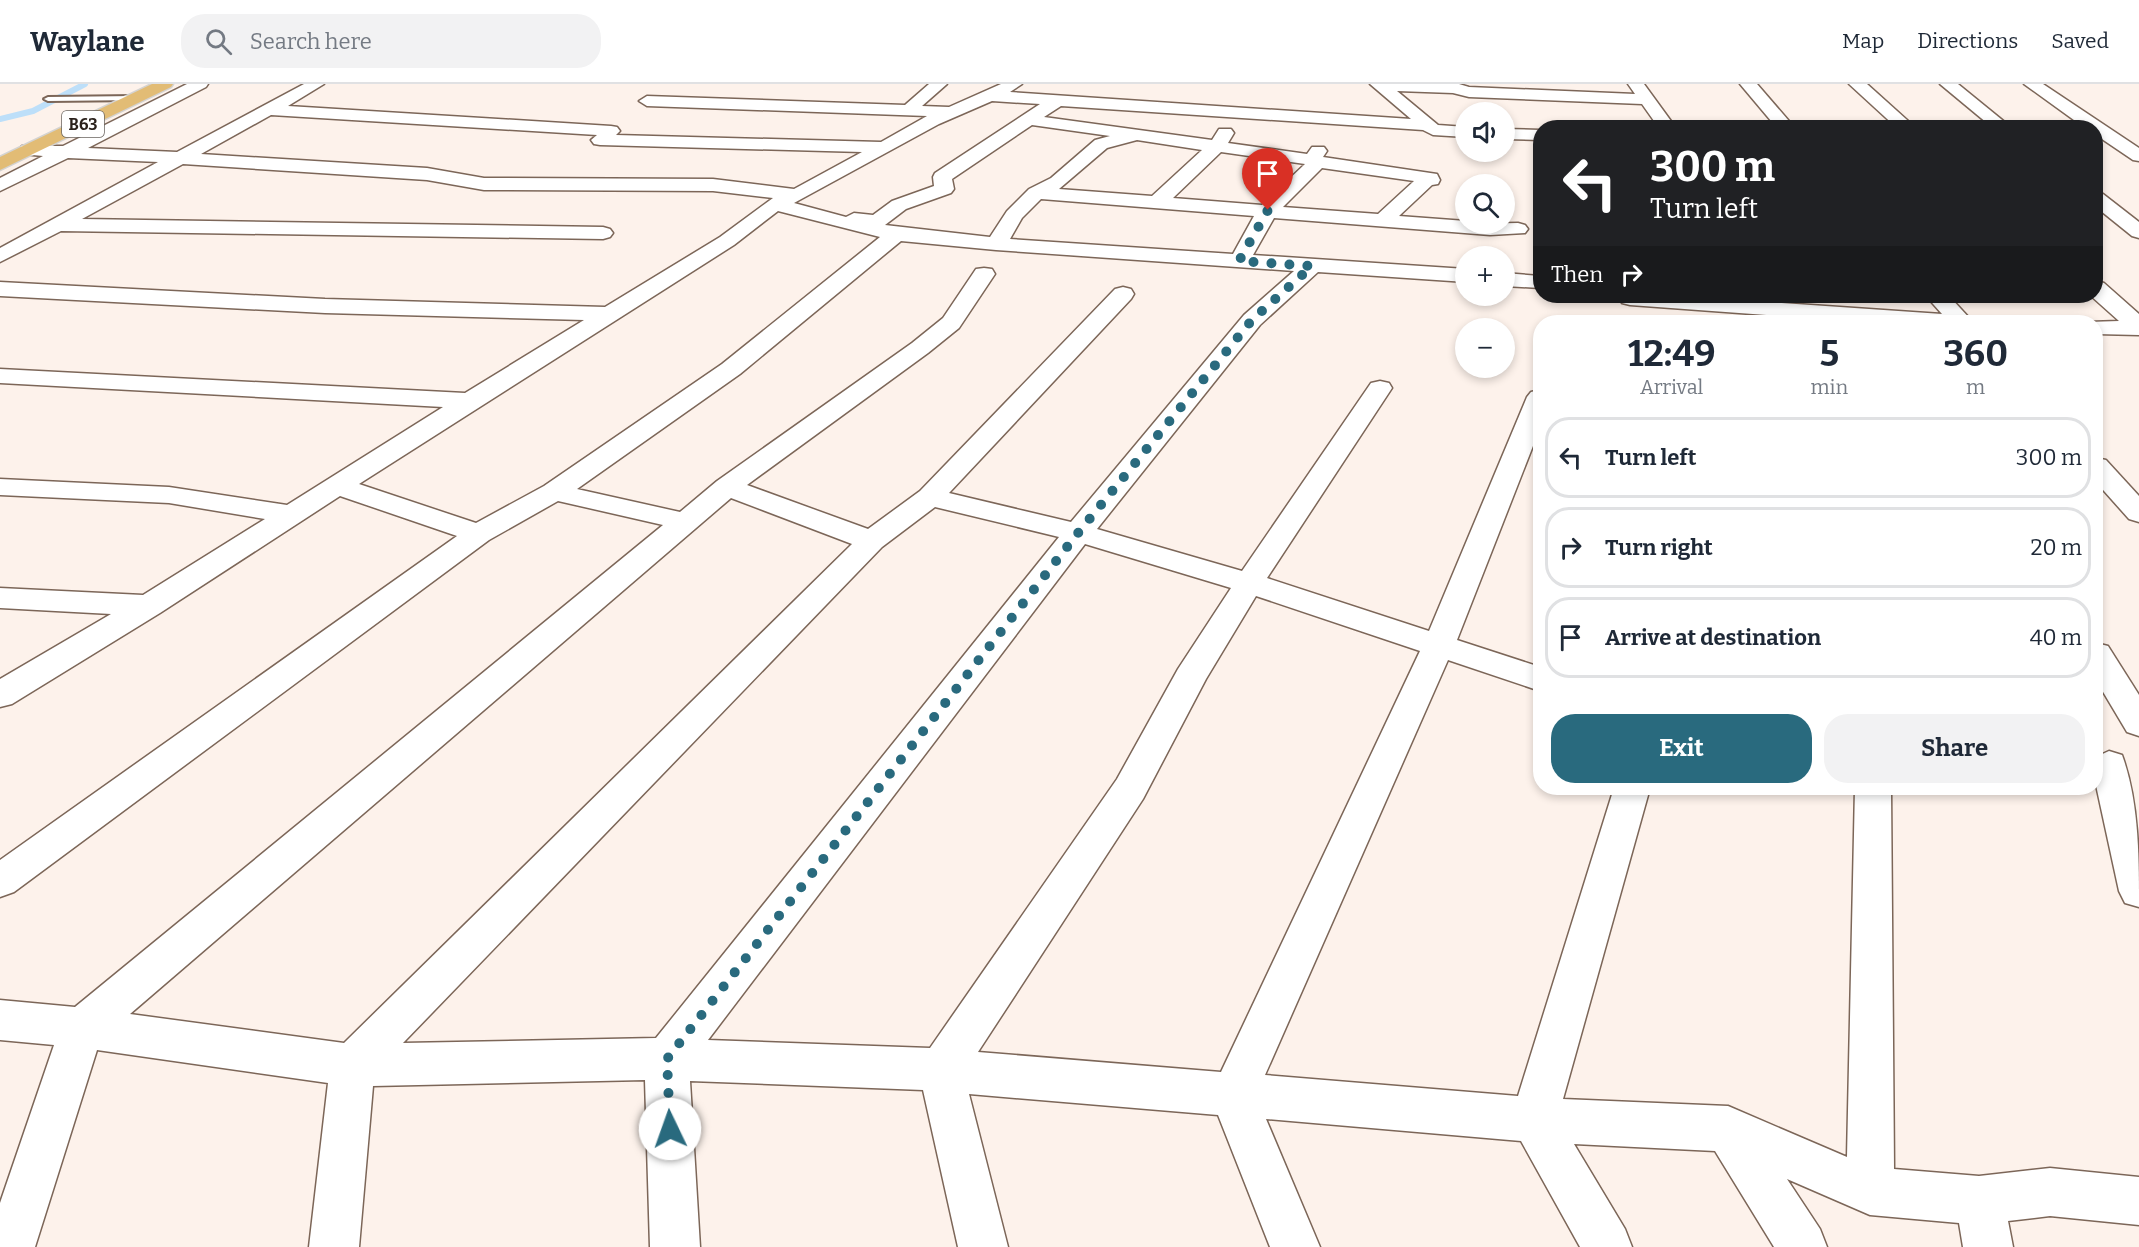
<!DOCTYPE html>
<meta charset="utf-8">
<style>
:root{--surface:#fff;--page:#f2f2f3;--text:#1f2937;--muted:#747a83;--line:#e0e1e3;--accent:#296a7e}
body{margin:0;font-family:Bitter,serif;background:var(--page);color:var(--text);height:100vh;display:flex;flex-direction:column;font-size:22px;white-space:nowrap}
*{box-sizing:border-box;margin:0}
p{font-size:20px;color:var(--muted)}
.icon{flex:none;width:33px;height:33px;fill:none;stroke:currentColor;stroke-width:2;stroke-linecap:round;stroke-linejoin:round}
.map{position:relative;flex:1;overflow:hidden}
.drawer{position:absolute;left:1533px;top:231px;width:570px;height:480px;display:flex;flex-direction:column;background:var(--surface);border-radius:24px;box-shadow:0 3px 9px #0003}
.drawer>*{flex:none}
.hud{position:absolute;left:1533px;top:36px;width:570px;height:183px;border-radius:24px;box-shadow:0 3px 9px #0003;background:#202124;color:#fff;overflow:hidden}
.tools{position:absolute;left:1455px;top:18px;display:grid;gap:12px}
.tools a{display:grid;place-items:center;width:60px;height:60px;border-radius:50%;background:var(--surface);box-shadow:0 3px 9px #0003;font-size:30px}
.pin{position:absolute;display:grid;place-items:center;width:51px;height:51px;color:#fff;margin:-62px -26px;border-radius:50% 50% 50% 0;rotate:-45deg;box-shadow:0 0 6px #0007}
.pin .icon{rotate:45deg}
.me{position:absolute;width:66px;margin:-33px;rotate:357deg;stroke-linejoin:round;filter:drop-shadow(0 0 4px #0008)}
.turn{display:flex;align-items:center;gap:21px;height:126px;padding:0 18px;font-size:27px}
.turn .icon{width:78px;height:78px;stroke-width:2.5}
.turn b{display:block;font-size:42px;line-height:51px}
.then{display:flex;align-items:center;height:57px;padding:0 18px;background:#0003;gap:12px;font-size:22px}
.eta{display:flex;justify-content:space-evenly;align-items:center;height:102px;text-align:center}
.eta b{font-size:36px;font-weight:700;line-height:42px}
.action{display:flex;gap:12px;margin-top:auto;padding:12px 18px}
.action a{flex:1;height:69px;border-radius:24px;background:var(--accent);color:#fff;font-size:24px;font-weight:700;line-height:69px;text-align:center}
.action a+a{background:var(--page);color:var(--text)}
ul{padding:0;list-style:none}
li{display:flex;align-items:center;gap:18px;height:81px;margin:0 12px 9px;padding:0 6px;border:3px solid var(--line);border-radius:24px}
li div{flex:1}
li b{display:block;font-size:22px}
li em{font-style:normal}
header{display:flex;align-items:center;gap:36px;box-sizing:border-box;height:84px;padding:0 30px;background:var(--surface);border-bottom:2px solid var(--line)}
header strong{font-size:28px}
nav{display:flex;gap:33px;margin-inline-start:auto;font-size:21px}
.search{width:420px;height:54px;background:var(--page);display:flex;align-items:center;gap:15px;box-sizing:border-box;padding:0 21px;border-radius:24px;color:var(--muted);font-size:22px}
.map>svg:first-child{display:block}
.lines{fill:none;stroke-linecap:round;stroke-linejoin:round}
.stream{stroke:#bddff9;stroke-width:6}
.lane-casing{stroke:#7c6658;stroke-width:4}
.street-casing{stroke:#7c6658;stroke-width:3}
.highway-casing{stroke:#d4d3d1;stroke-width:3}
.lane{fill:#fff;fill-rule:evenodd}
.street{fill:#fff;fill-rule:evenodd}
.highway{fill:#e2bc75;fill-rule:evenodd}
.route{stroke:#296a7e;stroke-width:10;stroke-dasharray:0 18}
.labels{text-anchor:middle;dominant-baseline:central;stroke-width:4.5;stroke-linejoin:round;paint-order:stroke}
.shield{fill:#fff;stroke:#6a645f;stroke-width:1.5}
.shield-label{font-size:16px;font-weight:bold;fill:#2a211b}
</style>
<header>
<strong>Waylane</strong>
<div class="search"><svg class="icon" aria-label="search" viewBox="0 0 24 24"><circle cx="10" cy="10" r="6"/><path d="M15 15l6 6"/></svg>Search here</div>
<nav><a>Map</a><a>Directions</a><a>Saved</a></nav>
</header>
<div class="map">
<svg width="2139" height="1163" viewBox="0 0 2139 1163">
<rect width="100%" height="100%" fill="#fdf2eb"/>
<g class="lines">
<path class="stream" d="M 0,35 L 33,27 L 85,0"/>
<g class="lane-casing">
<path id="lane" d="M 137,12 L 141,14 L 140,16 L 48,17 L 44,15 L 48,13 Z"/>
</g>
<g class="street-casing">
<g id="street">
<path d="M 187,0 L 208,0 L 206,3 L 88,64 L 177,68 L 304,0 L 324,0 L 288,22 L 611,42 L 617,43 L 620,47 L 616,51 L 881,58 L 927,32 L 647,22 L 639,17 L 647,12 L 905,21 L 929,0 L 947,0 L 922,22 L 949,23 L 1001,0 L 1022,0 L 1010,8 L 1411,35 L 1370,0 L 1459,0 L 1469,3 L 1635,10 L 1628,0 L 1644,0 L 1676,44 L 1659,44 L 1642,20 L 1469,13 L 1453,9 L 1397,7 L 1438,41 L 1466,43 L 1466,53 L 1433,51 L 1423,46 L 1061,22 L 1044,33 L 1212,56 L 1219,45 L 1231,45 L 1234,49 L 1228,59 L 1307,70 L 1312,63 L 1324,63 L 1327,67 L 1323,73 L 1437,90 L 1440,96 L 1438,100 L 1432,101 L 1399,132 L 1466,137 L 1466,140 L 1518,139 L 1525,141 L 1528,145 L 1525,149 L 1490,151 L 1274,134 L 1253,171 L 1466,185 L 1466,198 L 1318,188 L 1260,241 L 1097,445 L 1242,487 L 1371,299 L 1380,297 L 1389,299 L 1392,304 L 1267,494 L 1429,547 L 1527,313 L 1531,308 L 1540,306 L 1540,344 L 1457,556 L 1540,583 L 1540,607 L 1448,576 L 1265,991 L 1518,1012 L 1614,704 L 1650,704 L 1563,1015 L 1728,1022 L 1847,1073 L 1855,704 L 1891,704 L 1894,1085 L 1979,1092 L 2050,1084 L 2139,1093 L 2139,1141 L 2050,1132 L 2008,1137 L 2013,1163 L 1963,1163 L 1959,1139 L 1870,1131 L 1787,1095 L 1820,1145 L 1827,1163 L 1774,1163 L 1715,1067 L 1574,1060 L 1625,1145 L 1632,1163 L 1580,1163 L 1521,1057 L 1266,1035 L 1320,1163 L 1270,1163 L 1218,1031 L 969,1010 L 1008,1163 L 958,1163 L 923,1006 L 690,997 L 700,1163 L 650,1163 L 645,996 L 373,1002 L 359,1163 L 309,1163 L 328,999 L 97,966 L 35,1163 L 0,1163 L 0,1119 L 54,961 L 0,956 L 0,916 L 75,923 L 663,441 L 558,417 L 489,456 L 14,808 L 0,813 L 0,776 L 457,452 L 340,412 L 160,529 L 12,620 L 0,623 L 0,595 L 111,530 L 0,524 L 0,504 L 143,511 L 265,435 L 169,419 L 0,411 L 0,395 L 169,403 L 287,421 L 443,323 L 0,299 L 0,285 L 465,309 L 584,236 L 325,229 L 0,212 L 0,198 L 325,215 L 605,223 L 720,153 L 773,114 L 713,107 L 484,106 L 427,96 L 183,80 L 82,135 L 603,143 L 610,145 L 613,149 L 610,153 L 603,155 L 61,147 L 0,178 L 0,164 L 158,78 L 68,74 L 0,107 L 0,94 L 43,72 L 22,70 L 19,66 L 22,62 L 63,62 ZM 992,17 L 1040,20 L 935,89 L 933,93 L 934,102 L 892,117 L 873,131 L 854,129 L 846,133 L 794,119 L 939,40 ZM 271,31 L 597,51 L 591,56 L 594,60 L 600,61 L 862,68 L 794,105 L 713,95 L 484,94 L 427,84 L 201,70 ZM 1032,41 L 1110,52 L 1095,56 L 1051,94 L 1029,105 L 1007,127 L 990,153 L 885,141 L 906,125 L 951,109 L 954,105 L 952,95 ZM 1137,56 L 1202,66 L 1152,112 L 1059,105 L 1107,64 ZM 1221,68 L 1305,80 L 1262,121 L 1173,114 ZM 1322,84 L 1414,97 L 1378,130 L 1283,123 ZM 1041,115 L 1254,132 L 1233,170 L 1010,155 L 1022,134 ZM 778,127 L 880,153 L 722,280 L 544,402 L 476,439 L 359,400 L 734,161 ZM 901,157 L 996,166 L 1294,187 L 1244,231 L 1071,438 L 949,409 L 1131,215 L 1134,210 L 1131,205 L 1123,203 L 1115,205 L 920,407 L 868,445 L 747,401 L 928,269 L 959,244 L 995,190 L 992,185 L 984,184 L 976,185 L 943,234 L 912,259 L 717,397 L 680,428 L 577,405 L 740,290 ZM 731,414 L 852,460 L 344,959 L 130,930 ZM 935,423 L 1059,453 L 656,954 L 403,959 L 882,463 ZM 1085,460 L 1231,504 L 1178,585 L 1117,695 L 930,964 L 708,956 ZM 1256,512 L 1420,567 L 1221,988 L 978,968 L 1143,715 L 1206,595 Z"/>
<path d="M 1740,0 L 1757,0 L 1795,44 L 1777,44 Z"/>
<path d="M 1849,0 L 1867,0 L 1916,44 L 1897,44 Z"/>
<path d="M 1940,0 L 1958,0 L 2012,44 L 1993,44 Z"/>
<path d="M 2024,0 L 2043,0 L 2139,64 L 2139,77 L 2133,76 L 2096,51 L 2096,44 L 2085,44 Z"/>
<path d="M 1504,45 L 1540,46 L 1540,56 L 1504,55 Z"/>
<path d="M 2096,108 L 2103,110 L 2139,138 L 2139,154 L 2132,152 L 2096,123 Z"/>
<path d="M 1504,189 L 1540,192 L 1540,204 L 1504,202 Z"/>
<path d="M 2096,197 L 2104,199 L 2139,230 L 2139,251 L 2096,250 L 2096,238 L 2088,238 L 2119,237 L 2091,212 L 2096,212 Z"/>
<path d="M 1618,212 L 1679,212 L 1942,230 L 1926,212 L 1949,212 L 1973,238 L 1864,238 L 1630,221 L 1622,219 Z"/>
<path d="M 2096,374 L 2106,376 L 2139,412 L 2139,438 L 2129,435 L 2096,398 Z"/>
<path d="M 2096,559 L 2108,562 L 2139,611 L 2139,652 L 2127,648 L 2096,596 Z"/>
<path d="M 2109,667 L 2122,671 C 2139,717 2139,774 2139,823 L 2125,819 L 2119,807 L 2096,701 L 2096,673 Z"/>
</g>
</g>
<g class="highway-casing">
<path id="highway" d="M 152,0 L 173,0 L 171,3 L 0,86 L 0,73 Z"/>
</g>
<use href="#lane" class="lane"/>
<use href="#street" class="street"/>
<use href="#highway" class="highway"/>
</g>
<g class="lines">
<path class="route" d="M 670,1045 L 667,975 L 1078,449 L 1252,236 L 1312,182 L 1239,177 L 1268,126"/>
</g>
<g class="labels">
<rect class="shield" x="62" y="27" width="42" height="26" rx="4.5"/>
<g class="shield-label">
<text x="83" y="40">B63</text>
</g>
</g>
</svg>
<div class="tools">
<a><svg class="icon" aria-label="sound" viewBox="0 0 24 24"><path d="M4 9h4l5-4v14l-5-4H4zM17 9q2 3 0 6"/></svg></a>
<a><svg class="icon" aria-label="search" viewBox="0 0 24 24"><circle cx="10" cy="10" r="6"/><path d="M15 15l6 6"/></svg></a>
<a>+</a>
<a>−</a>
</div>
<div class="pin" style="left:1268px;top:126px;background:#d93025"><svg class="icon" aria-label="arrive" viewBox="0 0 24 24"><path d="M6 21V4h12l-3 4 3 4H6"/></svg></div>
<svg class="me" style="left:670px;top:1045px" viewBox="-20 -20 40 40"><circle r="19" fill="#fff"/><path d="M0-13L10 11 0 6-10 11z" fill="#296a7e"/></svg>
<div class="hud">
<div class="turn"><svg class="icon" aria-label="left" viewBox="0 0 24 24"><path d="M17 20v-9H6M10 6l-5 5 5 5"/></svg><div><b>300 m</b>Turn left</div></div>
<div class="then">Then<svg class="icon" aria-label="right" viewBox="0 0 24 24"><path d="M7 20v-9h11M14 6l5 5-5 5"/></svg></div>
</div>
<section class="drawer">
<div class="eta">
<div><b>12:49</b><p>Arrival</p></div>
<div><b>5</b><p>min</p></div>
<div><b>360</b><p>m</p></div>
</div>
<ul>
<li><svg class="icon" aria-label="left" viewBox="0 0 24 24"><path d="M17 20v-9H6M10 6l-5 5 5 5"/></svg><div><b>Turn left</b></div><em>300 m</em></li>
<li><svg class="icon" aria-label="right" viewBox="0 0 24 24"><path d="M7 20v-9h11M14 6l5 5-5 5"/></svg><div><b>Turn right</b></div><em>20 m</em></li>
<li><svg class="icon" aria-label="arrive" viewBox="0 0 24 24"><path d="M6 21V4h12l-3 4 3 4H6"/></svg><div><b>Arrive at destination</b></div><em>40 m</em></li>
</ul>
<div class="action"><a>Exit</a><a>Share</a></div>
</section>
</div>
